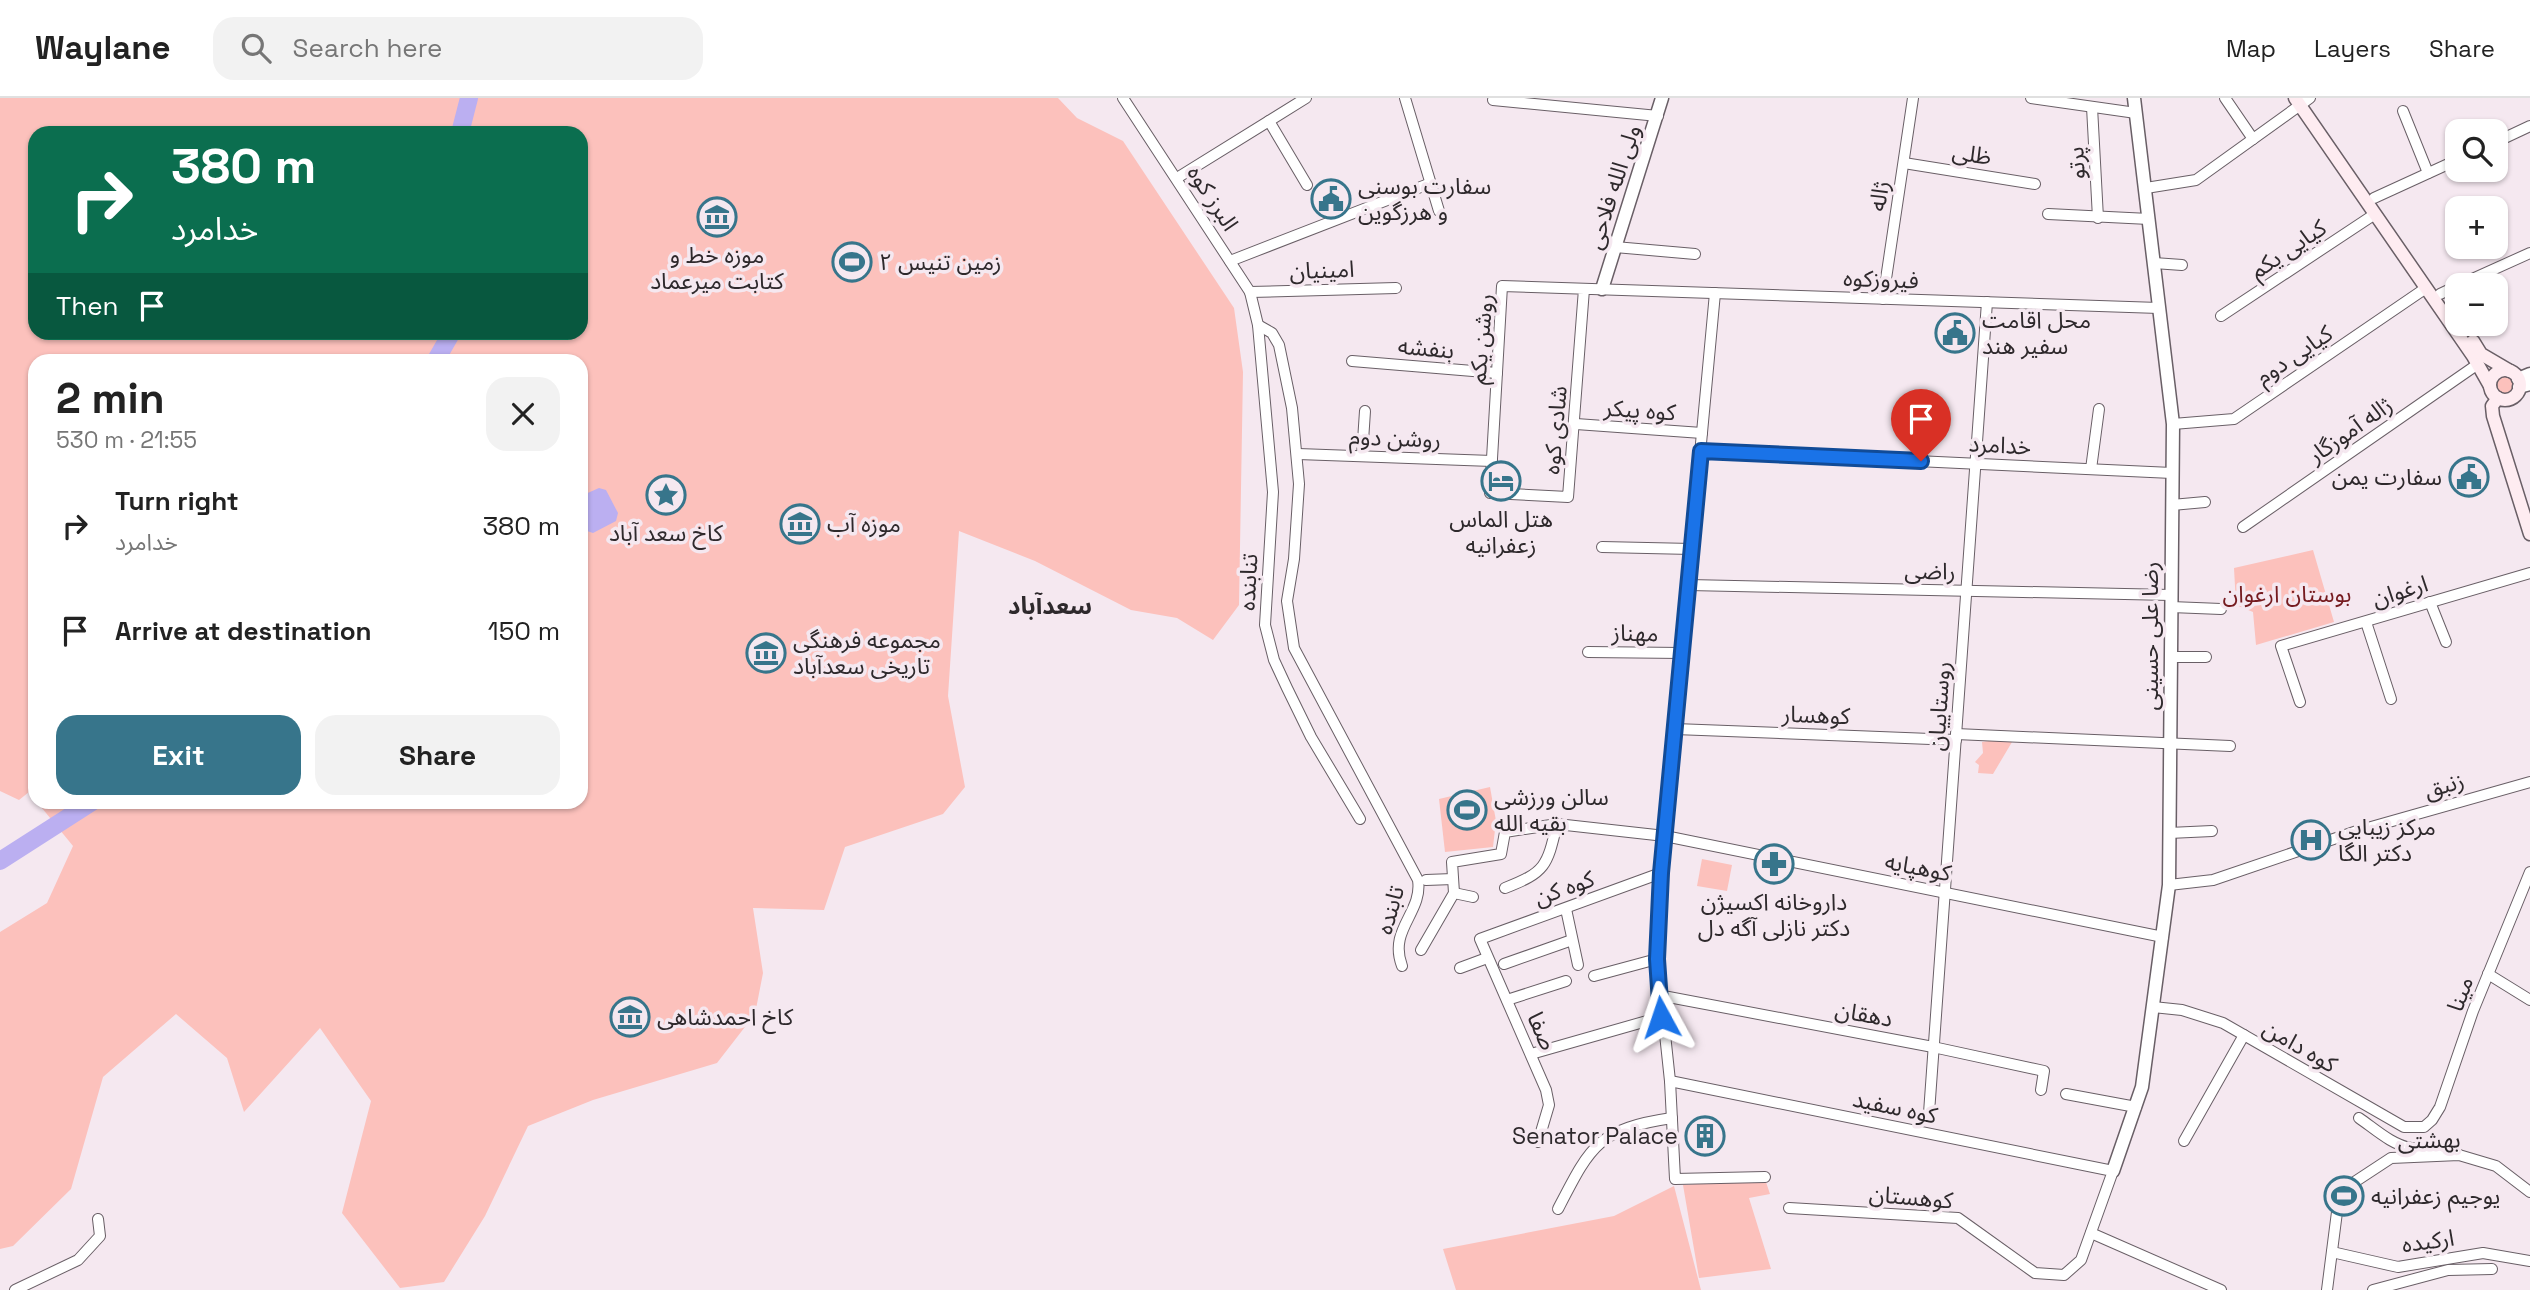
<!DOCTYPE html>
<meta charset="utf-8">
<style>
:root{--surface:#fff;--page:#f2f2f2;--text:#222;--muted:#767676;--line:#e0e0e0;--accent:#37758b}
body{margin:0;font-family:"Space Grotesk","Noto Sans Arabic",sans-serif;background:var(--page);color:var(--text);height:100vh;display:flex;flex-direction:column;font-size:26px;white-space:nowrap}
*{box-sizing:border-box;margin:0}
p{font-size:23px;color:var(--muted)}
.icon{flex:none;width:38px;height:38px;fill:none;stroke:currentColor;stroke-width:2;stroke-linecap:round;stroke-linejoin:round}
.map{position:relative;flex:1;overflow:hidden}
.details{position:absolute;left:28px;top:256px;width:560px;height:455px;display:flex;flex-direction:column;background:var(--surface);border-radius:21px;box-shadow:0 2px 5px #0004}
.details>*{flex:none}
.hud{position:absolute;left:28px;top:28px;width:560px;height:214px;border-radius:21px;box-shadow:0 2px 5px #0004;background:#0b6e4f;color:#fff;overflow:hidden}
.buttons{position:absolute;left:2445px;top:21px;display:grid;gap:14px}
.buttons a{display:grid;place-items:center;width:63px;height:63px;border-radius:14px;background:var(--surface);box-shadow:0 2px 5px #0004;font-size:35px}
.pin{position:absolute;display:grid;place-items:center;width:60px;height:60px;color:#fff;margin:-72px -30px;border-radius:50% 50% 50% 0;rotate:-45deg;box-shadow:0 0 7px #0007}
.pin .icon{rotate:45deg}
.me{position:absolute;width:77px;margin:-38px;rotate:355deg;stroke-linejoin:round;filter:drop-shadow(0 0 5px #0008)}
.turn{display:flex;align-items:center;gap:24px;height:147px;padding:0 28px;font-size:32px}
.turn .icon{width:91px;height:91px;stroke-width:2.5}
.turn b{display:block;font-size:49px;line-height:60px}
.then{display:flex;align-items:center;height:66px;padding:0 28px;background:#0003;gap:14px;font-size:26px}
.round{display:grid;place-items:center;flex:none;width:74px;height:74px;border-radius:21px;background:var(--page)}
.head{display:flex;align-items:center;justify-content:space-between;height:119px;padding:0 28px}
h1{font-size:42px;font-weight:700;line-height:52px}
.cta{display:flex;gap:14px;margin-top:auto;padding:14px 28px}
.cta a{flex:1;height:80px;border-radius:21px;background:var(--accent);color:#fff;font-size:28px;font-weight:700;line-height:80px;text-align:center}
.cta a+a{background:var(--page);color:var(--text)}
ul{padding:0;list-style:none}
li{display:flex;align-items:center;gap:21px;height:105px;padding:0 28px}
li div{flex:1}
li b{display:block;font-size:26px}
li em{font-style:normal}
header{display:flex;align-items:center;gap:42px;box-sizing:border-box;height:98px;padding:0 35px;background:var(--surface);border-bottom:2px solid var(--line)}
header strong{font-size:33px}
nav{display:flex;gap:38px;margin-inline-start:auto;font-size:24px}
.search{width:490px;height:63px;background:var(--page);display:flex;align-items:center;gap:18px;box-sizing:border-box;padding:0 24px;border-radius:21px;color:var(--muted);font-size:26px}
.map>svg:first-child{display:block}
.green{fill:#fcc1bc;fill-rule:evenodd}
.water{fill:#bbaff1}
.lines{fill:none;stroke-linecap:round;stroke-linejoin:round}
.river{stroke:#bbaff1;stroke-width:18}
.minor-casing{stroke:#695f66;stroke-width:12}
.tertiary-casing{stroke:#695f66;stroke-width:15}
.secondary-casing{stroke:#695f66;stroke-width:15}
.minor{stroke:#fff;stroke-width:10}
.tertiary{stroke:#fff;stroke-width:12}
.secondary{stroke:#feecf1;stroke-width:12}
.route-casing{stroke:#114b97;stroke-width:18}
.route{stroke:#1a73e8;stroke-width:12}
.labels{text-anchor:middle;dominant-baseline:central;stroke-width:7;stroke-linejoin:round;paint-order:stroke}
.street-label{font-size:23px;fill:#2e292c;stroke:#f5e8f0}
.poi-label{font-size:23px;fill:#2e292c;stroke:#f5e8f0;text-anchor:start}
.park-label{font-size:23px;fill:#751b1f;stroke:#f5e8f0}
.neighbourhood-label{font-size:24px;font-weight:bold;fill:#2e292c;stroke:#f5e8f0}
</style>
<header>
<strong>Waylane</strong>
<div class="search"><svg class="icon" aria-label="search" viewBox="0 0 24 24"><circle cx="10" cy="10" r="6"/><path d="M15 15l6 6"/></svg>Search here</div>
<nav><a>Map</a><a>Layers</a><a>Share</a></nav>
</header>
<div class="map">
<svg width="2530" height="1192" viewBox="0 0 2530 1192">
<rect width="100%" height="100%" fill="#f5e8f0"/>
<g class="green">
<path d="M 0,0 L 1058,0 L 1077,20 L 1123,43 L 1234,210 L 1243,274 L 1239,507 L 1213,542 L 1177,520 L 1131,512 L 1035,463 L 959,433 L 948,598 L 965,689 L 943,716 L 845,749 L 824,812 L 753,810 L 763,875 L 755,916 L 717,965 L 593,1002 L 528,1028 L 485,1118 L 444,1184 L 400,1190 L 342,1115 L 371,1003 L 320,930 L 244,1014 L 227,960 L 176,916 L 103,979 L 71,1091 L 13,1148 L 0,1151 L 0,834 L 47,805 L 73,748 L 37,704 L 581,704 L 581,262 L 35,262 L 35,701 L 29,694 L 19,702 L 0,693 ZM 35,35 L 581,35 L 581,234 L 35,234 Z"/>
<circle cx="2504" cy="287" r="12"/>
<path d="M 2313,452 L 2334,524 L 2256,547 L 2253,514 L 2236,507 L 2234,470 Z"/>
<path d="M 2015,639 L 1993,676 L 1978,675 L 1979,667 L 1975,664 L 1983,655 L 1982,644 Z"/>
<path d="M 1490,689 L 1496,723 L 1493,749 L 1445,754 L 1439,701 Z"/>
<path d="M 1702,761 L 1732,767 L 1727,793 L 1697,788 Z"/>
<path d="M 1765,1081 L 1770,1096 L 1749,1100 L 1771,1171 L 1699,1180 L 1683,1087 Z"/>
<path d="M 1674,1088 L 1701,1192 L 1456,1192 L 1443,1151 L 1614,1118 Z"/>
</g>
<path class="water" d="M 599,390 L 606,392 L 618,415 L 616,423 L 593,435 L 584,432 L 581,425 L 581,398 Z"/>
<g class="lines">
<g class="river">
<path d="M 460,35 L 469,0"/>
<path d="M 436,262 L 452,234"/>
<path d="M 0,763 L 92,704"/>
</g>
<g class="minor-casing">
<g id="minor">
<path d="M 1123,0 L 1250,194 L 1258,227 L 1273,394 L 1265,527 L 1274,562 L 1287,590 L 1311,639 L 1360,721"/>
<path d="M 1405,0 L 1439,113"/>
<path d="M 2031,0 L 2136,15"/>
<path d="M 2225,0 L 2253,41"/>
<path d="M 1493,2 L 1658,18"/>
<path d="M 2092,9 L 2098,120"/>
<path d="M 2403,13 L 2428,75"/>
<path d="M 1269,23 L 1307,87"/>
<path d="M 2496,44 L 2530,28"/>
<path d="M 1904,65 L 2035,86"/>
<path d="M 1177,80 L 1306,0"/>
<path d="M 2146,90 L 2196,82 L 2310,0"/>
<path d="M 2374,100 L 2457,62"/>
<path d="M 2048,116 L 2149,121"/>
<path d="M 1615,149 L 1695,156"/>
<path d="M 1230,163 L 1431,85"/>
<path d="M 2154,165 L 2182,167"/>
<path d="M 2459,187 L 2530,155"/>
<path d="M 1584,191 L 1568,399 L 1490,395 L 1502,188 C 1721,195 1940,203 2159,210"/>
<path d="M 1250,194 L 1396,190"/>
<path d="M 1715,195 L 1661,775 L 1657,861 L 1670,983 L 1675,1081 L 1765,1079"/>
<path d="M 2440,196 L 2457,188"/>
<path d="M 1883,201 L 1913,0"/>
<path d="M 2221,218 L 2375,116"/>
<path d="M 1258,227 L 1272,235 L 1279,247 L 1292,310 L 1299,386 L 1294,461 L 1287,503 L 1294,550 L 1418,782 C 1423,815 1388,831 1402,868"/>
<path d="M 1352,263 L 1497,275"/>
<path d="M 1576,326 L 1702,335"/>
<path d="M 2173,326 L 2234,321 L 2426,190"/>
<path d="M 1701,353 L 2172,375"/>
<path d="M 1298,356 L 1492,363"/>
<path d="M 1362,358 L 1365,313"/>
<path d="M 2091,371 L 2099,311"/>
<path d="M 2172,407 L 2205,404"/>
<path d="M 2243,429 L 2478,266"/>
<path d="M 1602,449 L 1692,451"/>
<path d="M 1689,487 L 2171,497"/>
<path d="M 2430,504 L 2446,544"/>
<path d="M 2171,509 L 2221,511"/>
<path d="M 2366,524 L 2391,601"/>
<path d="M 1588,554 L 1682,555"/>
<path d="M 2170,559 L 2206,559"/>
<path d="M 2300,604 L 2281,548 L 2530,475"/>
<path d="M 1675,631 L 1956,642"/>
<path d="M 1956,636 L 2230,648"/>
<path d="M 2169,735 L 2212,733"/>
<path d="M 1426,782 L 1453,781"/>
<path d="M 2169,787 L 2213,782 L 2357,733 L 2530,684"/>
<path d="M 1505,790 C 1546,774 1547,768 1557,726"/>
<path d="M 1454,795 L 1473,799"/>
<path d="M 1566,811 L 1578,867"/>
<path d="M 1421,852 L 1454,795 L 1452,764 L 1501,756 L 1505,734 L 1557,726 L 1665,738 L 2163,839"/>
<path d="M 1504,866 L 1572,842"/>
<path d="M 1460,870 L 1487,860"/>
<path d="M 2488,876 L 2530,902"/>
<path d="M 1594,878 L 1657,861"/>
<path d="M 1658,897 L 1933,949 L 2044,973 L 2041,992"/>
<path d="M 1507,902 L 1566,883"/>
<path d="M 2153,909 L 2182,912 L 2223,925 L 2404,1029 L 2424,1029 L 2432,1022 L 2440,1009 L 2473,913 L 2530,774"/>
<path d="M 1531,956 L 1661,919"/>
<path d="M 1670,983 L 2113,1073 L 2081,1162 L 2064,1177 L 2035,1175 L 1958,1120 L 1789,1110"/>
<path d="M 2066,996 L 2136,1009"/>
<path d="M 1929,1015 L 1987,204"/>
<path d="M 2359,1020 C 2375,1031 2392,1047 2411,1050 C 2430,1052 2442,1046 2459,1057"/>
<path d="M 2184,1043 L 2244,937"/>
<path d="M 1538,1044 L 1549,1007 L 1546,992 L 1480,841 L 1661,775"/>
<path d="M 1558,1111 C 1591,1047 1598,1031 1672,1020"/>
<path d="M 2091,1135 L 2221,1192"/>
<path d="M 2332,1154 L 2398,1169 L 2483,1155 L 2530,1163"/>
<path d="M 15,1192 L 78,1162 L 100,1138 L 98,1121"/>
<path d="M 2327,1192 L 2337,1114 L 2356,1083 L 2391,1060 L 2459,1057 L 2496,1068 L 2530,1094"/>
<path d="M 2373,1192 L 2448,1172 L 2492,1171"/>
</g>
</g>
<g class="tertiary-casing">
<g id="tertiary">
<path d="M 1602,191 L 1662,0"/>
<path d="M 2518,281 L 2530,276"/>
<path d="M 2519,289 L 2530,286"/>
<path d="M 2113,1073 L 2142,989 L 2169,787 L 2173,326 L 2134,0"/>
</g>
</g>
<g class="secondary-casing">
<g id="secondary">
<path d="M 2295,0 L 2473,258 L 2490,288"/>
<path d="M 2473,243 L 2481,256 L 2510,273"/>
<circle cx="2505" cy="287" r="15"/>
<path d="M 2498,300 L 2492,308 L 2493,318 L 2530,436"/>
</g>
</g>
<use href="#minor" class="minor"/>
<use href="#tertiary" class="tertiary"/>
<use href="#secondary" class="secondary"/>
</g>
<g class="lines">
<g class="route-casing">
<path id="route" d="M 1661,919 L 1657,861 L 1661,775 L 1701,353 L 1921,363"/>
</g>
<use href="#route" class="route"/>
</g>
<defs>
<g id="civic-ring" transform="scale(2.0125)"><circle r="9.5" fill="#f5e8f0" stroke="#37758b" stroke-width="1.5"/><path d="M-.6-6.5H3V-4.5H.6V-3L4-1V1h2V6H-6V1h2V-1L-.6-3ZM-1.2 2.5V6h2.4V2.5Z" fill="#37758b"/></g>
<g id="museum-ring" transform="scale(2.0125)"><circle r="9.5" fill="#f5e8f0" stroke="#37758b" stroke-width="1.5"/><path d="M0-6L6-3V-2H-6V-3ZM-5-1h2V3h-2ZM-1-1h2V3h-2ZM3-1h2V3H3ZM-6 4H6V6H-6Z" fill="#37758b"/></g>
<g id="stadium-ring" transform="scale(2.0125)"><circle r="9.5" fill="#f5e8f0" stroke="#37758b" stroke-width="1.5"/><path d="M0-5a6.5 5 0 1 0 0 10a6.5 5 0 1 0 0-10ZM-3.5-1.8h7v3.6h-7Z" fill="#37758b"/></g>
<g id="hotel-ring" transform="scale(2.0125)"><circle r="9.5" fill="#f5e8f0" stroke="#37758b" stroke-width="1.5"/><path d="M-6-4.5h1.5V1H6V5H4.5V3h-9V5H-6ZM-4 0a1.8 1.8 0 1 1 3.6 0ZM.5 0V-2.5h3Q6-2.5 6 0Z" fill="#37758b"/></g>
<g id="sight-ring" transform="scale(2.0125)"><circle r="9.5" fill="#f5e8f0" stroke="#37758b" stroke-width="1.5"/><path d="M0-6L1.8-2.2L6-1.7L2.9 1.2L3.7 5.4L0 3.3L-3.7 5.4L-2.9 1.2L-6-1.7L-1.8-2.2Z" fill="#37758b"/></g>
<g id="hospital-ring" transform="scale(2.0125)"><circle r="9.5" fill="#f5e8f0" stroke="#37758b" stroke-width="1.5"/><path d="M-5-5h3v3.5h4V-5h3V5h-3V1.5h-4V5h-3Z" fill="#37758b"/></g>
<g id="pharmacy-ring" transform="scale(2.0125)"><circle r="9.5" fill="#f5e8f0" stroke="#37758b" stroke-width="1.5"/><path d="M-2-6h4v4h4v4h-4v4h-4v-4h-4v-4h4Z" fill="#37758b"/></g>
<g id="building-ring" transform="scale(2.0125)"><circle r="9.5" fill="#f5e8f0" stroke="#37758b" stroke-width="1.5"/><path d="M-4-6H4V6H1V3H-1V6H-4ZM-2.5-4.3h1.7v1.8h-1.7ZM.8-4.3h1.7v1.8H.8ZM-2.5-1h1.7V.8h-1.7ZM.8-1h1.7V.8H.8Z" fill="#37758b"/></g>
</defs>
<g fill-rule="evenodd">
<use href="#civic-ring" x="1331" y="101"/>
<use href="#museum-ring" x="717" y="119"/>
<use href="#stadium-ring" x="852" y="164"/>
<use href="#civic-ring" x="1955" y="235"/>
<use href="#civic-ring" x="2469" y="379"/>
<use href="#hotel-ring" x="1501" y="383"/>
<use href="#sight-ring" x="666" y="397"/>
<use href="#museum-ring" x="800" y="426"/>
<use href="#museum-ring" x="766" y="555"/>
<use href="#stadium-ring" x="1467" y="712"/>
<use href="#hospital-ring" x="2311" y="742"/>
<use href="#pharmacy-ring" x="1774" y="766"/>
<use href="#museum-ring" x="630" y="919"/>
<use href="#building-ring" x="1705" y="1038"/>
<use href="#stadium-ring" x="2344" y="1098"/>
</g>
<g class="labels">
<g class="street-label">
<text transform="translate(1972 56) rotate(9)">ظلی</text>
<text transform="translate(2076 65) rotate(-93)">پرتو</text>
<text transform="translate(1613 89) rotate(-72)">ولی‌ الله فلاحی</text>
<text transform="translate(1879 98) rotate(-81)">ژاله</text>
<text transform="translate(1213 100) rotate(57)">البرز کوه</text>
<text transform="translate(2288 151) rotate(-34)">کیایی یکم</text>
<text transform="translate(1322 172) rotate(-2)">امینیان</text>
<text transform="translate(1881 181) rotate(2)">فیروزکوه</text>
<text transform="translate(1481 241) rotate(-85)">روشن یکم</text>
<text transform="translate(1426 250) rotate(5)">بنفشه</text>
<text transform="translate(2294 257) rotate(-34)">کیایی دوم</text>
<text transform="translate(1640 312) rotate(4)">کوه پیکر</text>
<text transform="translate(1555 332) rotate(-85)">شادی کوه</text>
<text transform="translate(2350 332) rotate(-35)">ژاله آموزگار</text>
<text transform="translate(1395 340) rotate(2)">روشن دوم</text>
<text transform="translate(2000 347) rotate(3)">خدامرد</text>
<text transform="translate(1930 473) rotate(1)">راضی</text>
<text transform="translate(1248 484) rotate(-87)">تنابنده</text>
<text transform="translate(2400 493) rotate(-17)">ارغوان</text>
<text transform="translate(1635 535) rotate(1)">مهناز</text>
<text transform="translate(2150 538) rotate(-90)">رضا علی حسینی</text>
<text transform="translate(1939 608) rotate(-86)">روستاییان</text>
<text transform="translate(1816 617) rotate(2)">کوهسار</text>
<text transform="translate(2444 687) rotate(-16)">زنبق</text>
<text transform="translate(1918 769) rotate(11)">کوهپایه</text>
<text transform="translate(1564 790) rotate(-20)">کوه کن</text>
<text transform="translate(1390 812) rotate(-74)">تابنده</text>
<text transform="translate(2460 896) rotate(-70)">مینا</text>
<text transform="translate(1864 916) rotate(10)">دهقان</text>
<text transform="translate(1542 933) rotate(66)">صفا</text>
<text transform="translate(2300 948) rotate(30)">کوه دامن</text>
<text transform="translate(1895 1009) rotate(12)">کوه سفید</text>
<text transform="translate(2429 1042) rotate(-1)">بهشتی</text>
<text transform="translate(1911 1099) rotate(5)">کوهستان</text>
<text transform="translate(2428 1143) rotate(-8)">ارکیده</text>
</g>
<g class="poi-label">
<text x="1358" y="88">سفارت بوسنی<tspan x="1358" dy="26">و هرزگوین</tspan></text>
<text x="717" y="157" text-anchor="middle">موزه خط و<tspan x="717" dy="26">کتابت میرعماد</tspan></text>
<text x="879" y="164">زمین تنیس ۲</text>
<text x="1982" y="222">محل اقامت<tspan x="1982" dy="26">سفیر هند</tspan></text>
<text x="2442" y="379" text-anchor="end">سفارت یمن</text>
<text x="1501" y="421" text-anchor="middle">هتل الماس<tspan x="1501" dy="26">زعفرانیه</tspan></text>
<text x="827" y="426">موزه آب</text>
<text x="666" y="435" text-anchor="middle">کاخ سعد آباد</text>
<text x="793" y="542">مجموعه فرهنگی<tspan x="793" dy="26">تاریخی سعدآباد</tspan></text>
<text x="1494" y="699">سالن ورزشی<tspan x="1494" dy="26">بقیه الله</tspan></text>
<text x="2338" y="729">مرکز زیبایی<tspan x="2338" dy="26">دکتر الگا</tspan></text>
<text x="1774" y="804" text-anchor="middle">داروخانه اکسیژن<tspan x="1774" dy="26">دکتر نازلی آگه دل</tspan></text>
<text x="657" y="919">کاخ احمدشاهی</text>
<text x="1678" y="1038" text-anchor="end">Senator Palace</text>
<text x="2371" y="1098">یوجیم زعفرانیه</text>
</g>
<g class="park-label">
<text x="2287" y="496">بوستان ارغوان</text>
</g>
<g class="neighbourhood-label">
<text x="1050" y="507">سعدآباد</text>
</g>
</g>
</svg>
<div class="buttons">
<a><svg class="icon" aria-label="search" viewBox="0 0 24 24"><circle cx="10" cy="10" r="6"/><path d="M15 15l6 6"/></svg></a>
<a>+</a>
<a>−</a>
</div>
<div class="pin" style="left:1921px;top:363px;background:#d93025"><svg class="icon" aria-label="arrive" viewBox="0 0 24 24"><path d="M6 21V4h12l-3 4 3 4H6"/></svg></div>
<svg class="me" style="left:1661px;top:919px" viewBox="-20 -20 40 40"><path d="M0-17L14 15 0 8-14 15z" fill="#1a73e8" stroke="#fff" stroke-width="4"/></svg>
<div class="hud">
<div class="turn"><svg class="icon" aria-label="right" viewBox="0 0 24 24"><path d="M7 20v-9h11M14 6l5 5-5 5"/></svg><div><b>380 m</b>خدامرد</div></div>
<div class="then">Then<svg class="icon" aria-label="arrive" viewBox="0 0 24 24"><path d="M6 21V4h12l-3 4 3 4H6"/></svg></div>
</div>
<section class="details">
<div class="head"><div><h1>2 min</h1><p>530 m · 21:55</p></div><a class="round"><svg class="icon" aria-label="close" viewBox="0 0 24 24"><path d="M6 6l12 12M18 6L6 18"/></svg></a></div>
<ul>
<li><svg class="icon" aria-label="right" viewBox="0 0 24 24"><path d="M7 20v-9h11M14 6l5 5-5 5"/></svg><div><b>Turn right</b><p>خدامرد</p></div><em>380 m</em></li>
<li><svg class="icon" aria-label="arrive" viewBox="0 0 24 24"><path d="M6 21V4h12l-3 4 3 4H6"/></svg><div><b>Arrive at destination</b></div><em>150 m</em></li>
</ul>
<div class="cta"><a>Exit</a><a>Share</a></div>
</section>
</div>
